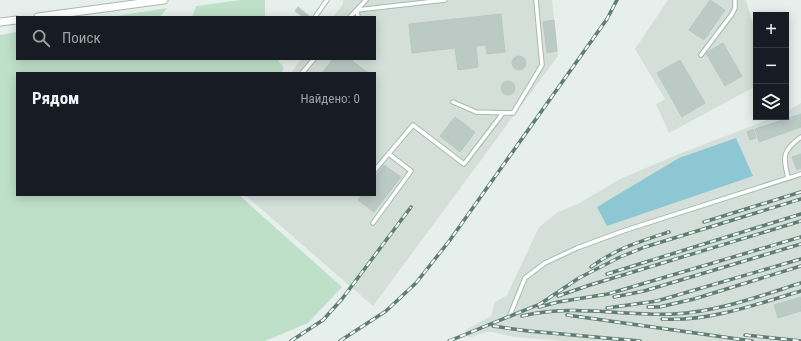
<!DOCTYPE html>
<html lang="ru">
<head>
<meta charset="utf-8">
<style>
	:root { --surface:#171b24; --page:#242831; --text:#f1f3f6; --muted:#9ea1a6; --line:#363941 }
	body { margin:0; font-family:"Roboto Condensed",sans-serif; background:var(--page); color:var(--text) }
	.controls { position:absolute; right:12px; top:12px; display:grid; overflow:hidden; border-radius:0px; box-shadow:0 2px 10px #0003 }
	.controls button { width:36px; height:36px; display:grid; place-items:center; padding:0; border:0; border-bottom:1px solid var(--line); background:var(--surface); color:var(--text); font:20px sans-serif }
	.list { margin:0; padding:0; list-style:none }
	h2 { display:flex; justify-content:space-between; align-items:center; height:52px; margin:0; padding:0 16px; font-size:17px }
	h2 small { font-size:13px; font-weight:400; color:var(--muted) }
	.icon { flex:none; width:22px; height:22px; fill:none; stroke:currentColor; stroke-width:2; stroke-linecap:round; stroke-linejoin:round }
	.map { position:relative; flex:none; width:801px; height:341px; overflow:hidden }
	.search { position:absolute; background:var(--surface); box-shadow:0 2px 10px #0003; left:16px; top:16px; width:360px; height:44px; display:flex; align-items:center; gap:10px; box-sizing:border-box; padding:0 14px; border-radius:0px; color:var(--muted); font-size:15px }
	.panel { position:absolute; background:var(--surface); box-shadow:0 2px 10px #0003; left:16px; top:72px; width:360px; height:124px; border-radius:0px }
	.map>svg:first-child { display:block }
	.built { fill:#d4dfda }
	.green { fill:#bfe0c8 }
	.water { fill:#8ec7d4 }
	.building { fill:#bbcac4; stroke:#b8c9c2 }
	.lines { fill:none; stroke-linecap:round; stroke-linejoin:round }
	.lane-casing { stroke:#a8b8b2; stroke-width:5.5 }
	.street-casing { stroke:#a8b8b2; stroke-width:9 }
	.lane { stroke:#fff; stroke-width:3.5 }
	.street { stroke:#fff; stroke-width:7 }
	.rail-casing { stroke:#5f7d75; stroke-width:3.5 }
	.rail { stroke:#f7fbf9; stroke-width:2; stroke-dasharray:6; stroke-linecap:butt }
</style>
</head>
<body>
<div class="map">
<svg width="801" height="341" viewBox="0 0 801 341">
	<rect width="100%" height="100%" fill="#e6efeb"/>
	<path class="built" d="M343 0H552L558 56 373 306 245 195H375V73H291L301 59H375V17H333L343 4Z
		M668 0H746L756 35V86L669 133 656 104 665 99 635 49Z
		M801 103V341H563L514 337 493 332H486L472 337H468L466 330 491 316 495 302 507 295 539 227 558 212 578 204 620 179 679 154 775 117H786V112Z"/>
	<path class="green" d="M241 0H265V17H192L196 6Z
		M167 8 160 17H110Z
		M17 32V59H277L284 68 281 73H17V195H239L342 287 308 323 265 341H0V35Z"/>
	<path class="water" d="M736 138 753 176 607 226 597 207 679 158Z"/>
	<path class="building" d="M710 0 725 10 704 40 689 30Z
		M298 7 309 16V17H303L295 11Z
		M501 14 505 52 487 54 486 45 476 46 478 67 458 70 455 48 412 53 409 24Z
		M554 20 557 51 547 53 543 22Z
		M723 43 742 76 725 86 706 53Z
		M512 63a7 7 0 1 1 14 0a7 7 0 1 1-14 0Z
		M333 59H350L368 73H322Z
		M680 60 705 103 682 117 657 73Z
		M501 88a7 7 0 1 1 14 0a7 7 0 1 1-14 0Z
		M801 114V127L759 142 755 129Z
		M455 117 475 132 460 152 440 136Z
		M753 129 756 138 750 140 747 132Z
		M801 154V168L797 170 792 157Z
		M384 165 401 177 374 212 358 200 362 195H375V177Z
		M801 297V311L778 318 774 305Z"/>
	<g class="lines">
		<defs>
			<path id="lane" d="M315 17 327 0
				M350 17 366 0
				M358 17 357 10 445 0
				M701 55 732 14 735 8V0
				M302 73 314 59
				M453 102 476 112 513 113 542 65 536 0
				M375 170 413 125 464 164 503 113
				M788 178C783 156 782 151 801 137
				M373 223 411 171 389 154
				M510 315 525 278 545 263 577 248 623 231 801 174"/>
			<path id="street" d="M38 17 164 0
				M0 22 17 20"/>
		</defs>
		<use href="#lane" class="lane-casing"/>
		<use href="#street" class="street-casing"/>
		<use href="#lane" class="lane"/>
		<use href="#street" class="street"/>
		<defs>
			<path id="rail" d="M704 222 801 192
				M591 267C615 249 641 241 669 232
				M607 274 801 214
				M558 296 590 285 801 221
				M614 297 644 291 801 244
				M539 307 558 302 608 294 801 237
				M648 307H659L694 299 801 266
				M607 308 657 301 801 259
				M567 315 752 341
				M522 316C572 304 623 316 674 314 717 312 760 296 801 283
				M662 319C709 322 757 304 801 291
				M493 326 528 331 640 341
				M745 335 801 341
				M291 341 323 320 342 299 411 207
				M340 341 386 311 416 283 450 240 607 19 617 0
				M449 341 540 304 579 278 620 257 645 247 801 199"/>
		</defs>
		<use href="#rail" class="rail-casing"/>
		<use href="#rail" class="rail"/>
	</g>
</svg>
<div class="controls">
<button>+</button>
<button>−</button>
<button><svg class="icon" aria-label="layers" viewBox="0 0 24 24"><path d="M12 4l9 5-9 5-9-5zM3 14l9 5 9-5"/></svg></button>
</div>
<div class="search"><svg class="icon" aria-label="search" viewBox="0 0 24 24"><circle cx="10" cy="10" r="6"/><path d="M15 15l6 6"/></svg>Поиск</div>
<section class="panel">
<h2>Рядом<small>Найдено: 0</small></h2>
<ul class="list">
</ul>
</section>
</div>
</body>
</html>
